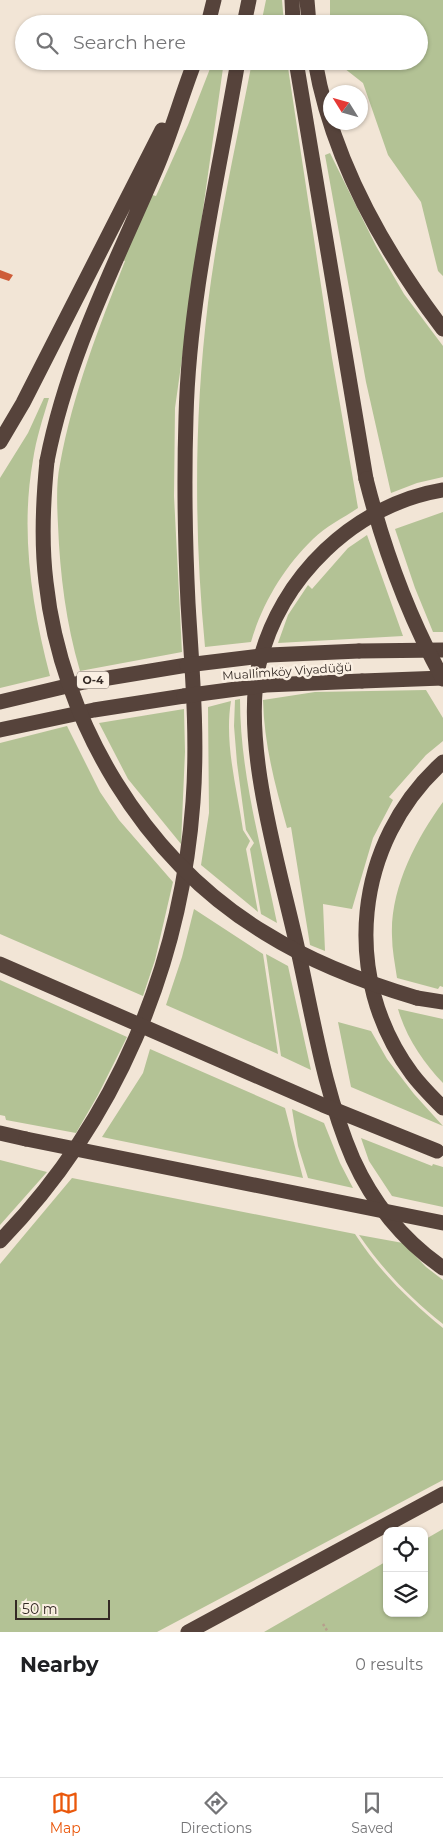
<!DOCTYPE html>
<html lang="en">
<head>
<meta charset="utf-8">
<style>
	:root { --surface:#fff; --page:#f6f6f6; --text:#202124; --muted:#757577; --line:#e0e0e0; --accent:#ea580c }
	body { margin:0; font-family:Montserrat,sans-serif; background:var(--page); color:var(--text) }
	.controls { position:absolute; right:15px; bottom:15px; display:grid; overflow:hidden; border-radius:10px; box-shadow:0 1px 4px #0004 }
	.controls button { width:45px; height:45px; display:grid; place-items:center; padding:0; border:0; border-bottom:1px solid var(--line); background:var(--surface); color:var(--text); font:25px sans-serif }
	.compass { position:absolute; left:323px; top:85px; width:45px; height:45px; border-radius:50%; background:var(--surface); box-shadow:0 1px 4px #0004; rotate:307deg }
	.scale { position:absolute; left:15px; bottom:12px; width:95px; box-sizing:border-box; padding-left:5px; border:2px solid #342a25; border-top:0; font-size:14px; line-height:18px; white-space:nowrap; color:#342a25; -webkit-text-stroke:4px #faefe2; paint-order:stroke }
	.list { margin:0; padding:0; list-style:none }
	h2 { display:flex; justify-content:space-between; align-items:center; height:65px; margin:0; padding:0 20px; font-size:21px }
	h2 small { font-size:16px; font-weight:400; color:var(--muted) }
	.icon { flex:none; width:28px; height:28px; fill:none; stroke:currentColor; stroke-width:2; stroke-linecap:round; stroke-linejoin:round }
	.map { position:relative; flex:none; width:443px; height:1632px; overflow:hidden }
	.search { position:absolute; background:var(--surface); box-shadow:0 1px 4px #0004; left:15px; right:15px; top:15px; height:55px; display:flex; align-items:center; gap:12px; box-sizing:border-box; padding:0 18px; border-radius:28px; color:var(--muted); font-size:19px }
	.sheet { height:145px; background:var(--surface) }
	nav { display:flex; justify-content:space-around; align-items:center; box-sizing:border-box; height:70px; border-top:1px solid var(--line); background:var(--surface); font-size:14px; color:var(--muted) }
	nav a { display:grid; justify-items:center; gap:2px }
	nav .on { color:var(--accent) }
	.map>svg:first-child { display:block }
	.green { fill:#b3c295 }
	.building { fill:#ce5c38 }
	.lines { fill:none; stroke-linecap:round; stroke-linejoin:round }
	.path { stroke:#b69e8c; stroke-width:2.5; stroke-dasharray:2.5 2.5; stroke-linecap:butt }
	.motorway { stroke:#56433b; stroke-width:15 }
	.motorway-bridge { stroke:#56433b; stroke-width:15 }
	.labels { text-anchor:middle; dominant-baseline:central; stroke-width:5; stroke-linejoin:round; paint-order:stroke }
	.shield { fill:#faefe2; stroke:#6f655e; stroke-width:1 }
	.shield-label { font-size:11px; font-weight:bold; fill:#342a25 }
	.street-label { font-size:12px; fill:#342a25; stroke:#faefe2 }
</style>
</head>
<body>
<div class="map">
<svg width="443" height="1632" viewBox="0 0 443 1632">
	<rect width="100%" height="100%" fill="#f2e5d6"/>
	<path class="green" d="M266 0H282L284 24H261Z
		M330 0H443V276L438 271 421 202 388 155 363 83 335 61H419V24H330Z
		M213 61H224L175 408 174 496 182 652 80 671C66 623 60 575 58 525 57 505 56 483 60 464 73 393 99 327 125 261L122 260 152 195 156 196 188 125Z
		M254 61H287L332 358 358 508C343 518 325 527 313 539 284 567 262 604 251 642L205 647C194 533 194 417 208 303 218 223 236 145 251 67Z
		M330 153 376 246 404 294 443 346V477L417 483 391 493 366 382 325 155Z
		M44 398H49C43 418 36 439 33 460 20 532 32 607 50 676L0 688V478L28 433Z
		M443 512V632H433L415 588 395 529Z
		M367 535 403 636 278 643 288 615 308 585 312 589 348 548Z
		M426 690 443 718V741L426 755 389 797 393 800 373 838 352 909 323 904 325 951 310 945 291 827 287 828C275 785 264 744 263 700L315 692Z
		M240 699C240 775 262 849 277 923L261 914 250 849 254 843 246 830 237 763 234 726 235 700Z
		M231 701C224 743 237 789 243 830L250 841 246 849 258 912 201 865 209 813 208 707Z
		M184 709 185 752 181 844 128 779 99 723Z
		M67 726 100 792 119 820 173 882 155 960 143 996 0 934V743Z
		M443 802V987L440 986 438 989 397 978C395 964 392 950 392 936 390 889 416 839 443 802Z
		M194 909 263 954 278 1054 166 1005 182 957Z
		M266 954 288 966 311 1070 281 1056Z
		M0 980 127 1037 98 1095 76 1133 6 1120 5 1116 0 1115Z
		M398 1009 443 1019V1083C423 1062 406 1037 398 1009Z
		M338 1022 371 1031 387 1059 414 1094 443 1126 351 1087Z
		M150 1049 285 1108 303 1178 102 1137 143 1073Z
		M292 1109 324 1123 340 1163 353 1188 308 1178 298 1146Z
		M361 1138 432 1166 433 1164 443 1167V1207L392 1196 369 1161Z
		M0 1160 47 1172 0 1225Z
		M72 1178 355 1234C379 1271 409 1300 443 1328V1480L157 1632H0V1264Z
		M359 1235 403 1243 426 1267 443 1280V1324C410 1298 383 1270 359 1235Z
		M443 1529V1632H264L387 1561V1613H424V1540Z"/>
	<path class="building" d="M0 270 13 275 9 281 0 278Z"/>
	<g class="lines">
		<path class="path" d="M323 1624 328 1632"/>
		<path class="motorway" d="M292 0 293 24
			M307 0 309 24
			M208 24 214 0
			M244 24 249 0
			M296 61 366 479
			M315 61C332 160 383 250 443 329
			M0 442 23 403 162 130
			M47 461C68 355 114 267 156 169 171 134 181 97 195 61
			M443 490C354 505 280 577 259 664 241 744 279 865 297 946 313 1017 324 1092 353 1159 373 1203 404 1241 443 1268
			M359 651 443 650
			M362 681 443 678
			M0 702 84 682 187 665
			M0 730 94 710 184 696
			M443 762C354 842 340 977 412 1074 421 1086 432 1097 443 1108
			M417 998 443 1002
			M0 1133 26 1139
			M0 1241C116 1122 181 966 193 802 198 736 192 669 188 603 185 541 184 479 186 417 189 297 218 179 238 61
			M188 1632 443 1494"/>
		<path class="motorway-bridge" d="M47 461C43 501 41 542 46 582 61 721 144 860 265 933 313 963 363 982 417 998
			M366 479C384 550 408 616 443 679
			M187 665 269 655 359 651
			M184 696 266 685 362 681
			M0 964 323 1105 437 1151
			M26 1139 443 1223"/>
	</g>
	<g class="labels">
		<rect class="shield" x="77" y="671.5" width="32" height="17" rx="4"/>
		<g class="shield-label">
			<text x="93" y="680">O-4</text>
		</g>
		<g class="street-label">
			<text transform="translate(287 671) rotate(-4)">Muallimköy Viyadüğü</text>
		</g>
	</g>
</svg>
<div class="controls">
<button><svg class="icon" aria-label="locate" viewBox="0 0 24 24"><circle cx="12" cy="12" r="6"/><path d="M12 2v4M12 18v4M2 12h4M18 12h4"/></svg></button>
<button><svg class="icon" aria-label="layers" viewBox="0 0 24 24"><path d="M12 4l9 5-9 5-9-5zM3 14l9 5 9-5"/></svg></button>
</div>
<svg class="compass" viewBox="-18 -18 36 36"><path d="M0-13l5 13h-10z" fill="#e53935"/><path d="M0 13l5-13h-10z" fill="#757577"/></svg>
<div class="scale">50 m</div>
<div class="search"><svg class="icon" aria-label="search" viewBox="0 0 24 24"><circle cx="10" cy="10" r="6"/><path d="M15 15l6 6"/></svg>Search here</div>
</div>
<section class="sheet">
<h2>Nearby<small>0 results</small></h2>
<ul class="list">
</ul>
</section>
<nav>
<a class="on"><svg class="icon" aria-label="map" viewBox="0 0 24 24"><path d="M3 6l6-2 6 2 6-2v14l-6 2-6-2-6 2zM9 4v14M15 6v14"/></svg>Map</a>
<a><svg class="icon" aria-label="directions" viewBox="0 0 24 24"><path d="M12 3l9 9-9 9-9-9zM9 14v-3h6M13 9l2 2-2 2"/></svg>Directions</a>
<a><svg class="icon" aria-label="saved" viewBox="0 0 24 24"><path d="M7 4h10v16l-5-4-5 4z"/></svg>Saved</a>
</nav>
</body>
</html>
